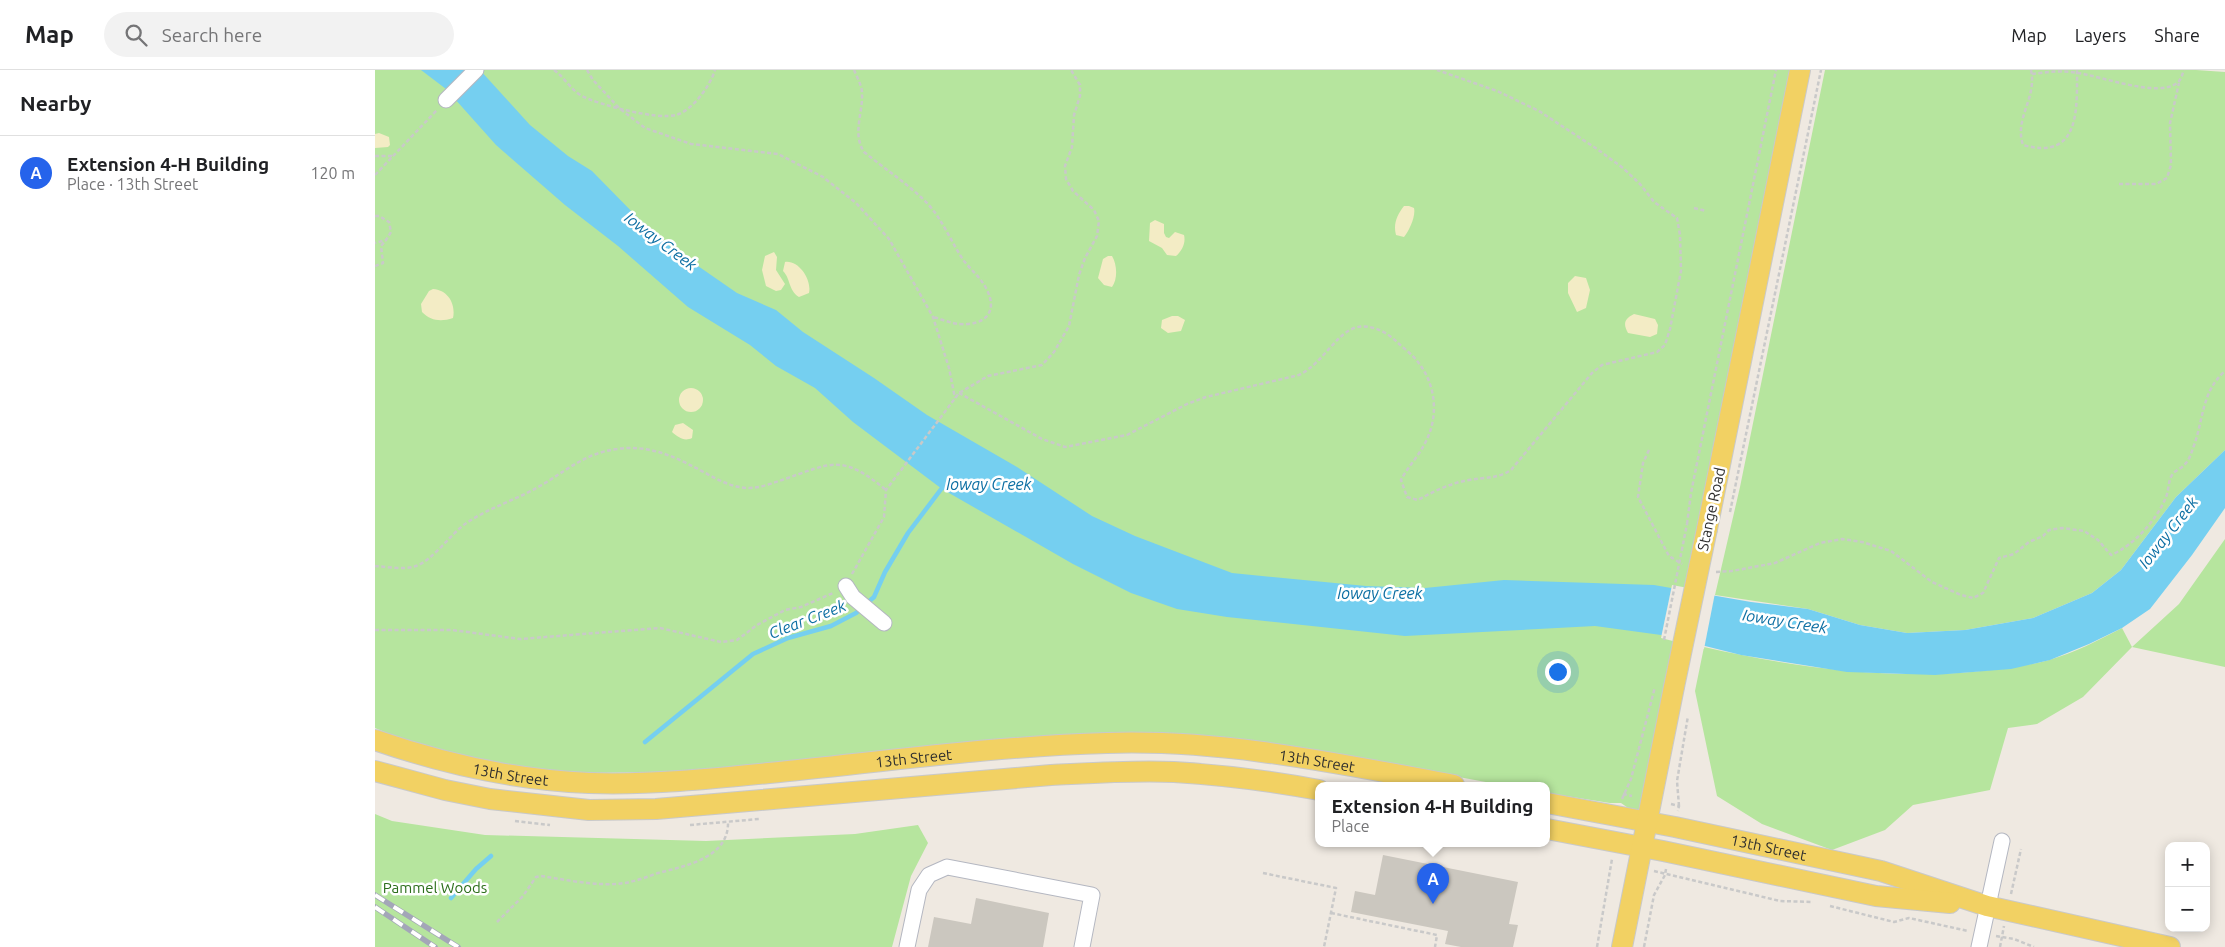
<!DOCTYPE html>
<html lang="en">
<head>
<meta charset="utf-8">
<style>
	:root { --surface:#fff; --page:#f2f2f2; --text:#202124; --muted:#757577; --line:#e0e0e0; --accent:#2563eb }
	body { margin:0; font-family:Ubuntu,sans-serif; background:var(--page); color:var(--text) }
	.controls { position:absolute; right:15px; bottom:15px; display:grid; overflow:hidden; border-radius:10px; box-shadow:0 2px 12px #0003 }
	.controls button { width:45px; height:45px; display:grid; place-items:center; padding:0; border:0; border-bottom:1px solid var(--line); background:var(--surface); color:var(--text); font:25px sans-serif }
	.you { position:absolute; left:1182px; top:601px; width:18px; height:18px; margin:-12px; border:4px solid #fff; border-radius:50%; background:#1a73e8; box-shadow:0 0 0 8px #1a73e833 }
	.badge { display:grid; place-items:center; width:32px; height:32px; border-radius:50%; background:var(--accent); color:#fff; font-size:16px; font-weight:700 }
	.pin { position:absolute; translate:-50% -41px; filter:drop-shadow(0 1px 2px #0008) }
	.pin::after { content:''; position:absolute; top:26px; width:18px; height:15px; background:inherit; clip-path:polygon(0 0,100% 0,50% 100%) }
	.popup { position:absolute; left:940px; top:712px; width:235px; height:65px; box-sizing:border-box; display:grid; place-content:center; border-radius:10px; background:var(--surface); filter:drop-shadow(0 1px 4px #0005); font-size:16px; white-space:nowrap; color:var(--muted) }
	.popup b { font-size:19px; color:var(--text) }
	.popup::after { content:''; position:absolute; left:50%; top:100%; margin-left:-10px; border:10px solid transparent; border-top-color:var(--surface) }
	.list { margin:0; padding:0; list-style:none }
	h2 { display:flex; justify-content:space-between; align-items:center; height:65px; margin:0; padding:0 20px; font-size:21px }
	h2 small { font-size:16px; font-weight:400; color:var(--muted) }
	.list li { display:grid; grid-template-columns:32px 1fr auto; gap:15px; align-items:center; box-sizing:border-box; height:75px; padding:0 20px; border-top:1px solid var(--line) }
	.list b { display:block; font-size:19px; white-space:nowrap }
	.list p { margin:0; font-size:16px; white-space:nowrap; color:var(--muted) }
	.list em { font-size:16px; font-style:normal; color:var(--muted) }
	.icon { flex:none; width:28px; height:28px; fill:none; stroke:currentColor; stroke-width:2; stroke-linecap:round; stroke-linejoin:round }
	.map { position:relative; flex:none; width:1850px; height:877px; overflow:hidden }
	header { display:flex; align-items:center; gap:30px; box-sizing:border-box; height:70px; padding:0 25px; background:var(--surface); border-bottom:1px solid var(--line) }
	header strong { font-size:24px }
	nav { display:flex; gap:28px; margin-inline-start:auto; font-size:18px }
	.search { width:350px; height:45px; background:var(--page); display:flex; align-items:center; gap:12px; box-sizing:border-box; padding:0 18px; border-radius:28px; color:var(--muted); font-size:19px }
	main { display:flex }
	aside { flex:1; background:var(--surface) }
	.map>svg:first-child { display:block }
	.green { fill:#b6e59e }
	.sand { fill:#f3ecc5 }
	.water { fill:#75cff0 }
	.pier { fill:#efe9e1 }
	.lines { fill:none; stroke-linecap:round; stroke-linejoin:round }
	.stream { stroke:#75cff0; stroke-width:4.5 }
	.building { fill:#cbc7bf }
	.minor-casing { stroke:#b4b7c1; stroke-width:17 }
	.major-casing { stroke:#c9c9c9; stroke-width:22 }
	.path { stroke:#c9c9c9; stroke-width:2.5; stroke-dasharray:4 2.5; stroke-linecap:butt }
	.minor { stroke:#fff; stroke-width:15 }
	.major { stroke:#f2d163; stroke-width:20 }
	.rail-casing { stroke:#a3a6b8; stroke-width:5.5 }
	.rail { stroke:#fff; stroke-width:4; stroke-dasharray:11; stroke-linecap:butt }
	.major-bridge-casing { stroke:#c9c9c9; stroke-width:22; stroke-linecap:butt }
	.path-bridge { stroke:#c9c9c9; stroke-width:2.5; stroke-dasharray:4 2.5; stroke-linecap:butt }
	.major-bridge { stroke:#f2d163; stroke-width:20 }
	.labels { text-anchor:middle; dominant-baseline:central; stroke-width:5; stroke-linejoin:round; paint-order:stroke }
	.street-label { font-size:15px; fill:#2e2e2e; stroke:#fff }
	.park-label { font-size:15px; fill:#2c6e1b; stroke:#fff }
	.water-label { font-size:16px; font-style:italic; fill:#0d6fa3; stroke:#fff }
</style>
</head>
<body>
<header>
<strong>Map</strong>
<div class="search"><svg class="icon" aria-label="search" viewBox="0 0 24 24"><circle cx="10" cy="10" r="6"/><path d="M15 15l6 6"/></svg>Search here</div>
<nav><a>Map</a><a>Layers</a><a>Share</a></nav>
</header>
<main>
<aside>
<h2>Nearby<small></small></h2>
<ul class="list">
<li><span class="badge">A</span><div><b>Extension 4-H Building</b><p>Place · 13th Street</p></div><em>120 m</em></li>
</ul>
</aside>
<div class="map">
<svg width="1850" height="877" viewBox="0 0 1850 877">
	<rect width="100%" height="100%" fill="#efe9e1"/>
	<path class="green" d="M0 0H1425L1272 751 1246 733H1235L1172 723V715H1127L932 679 862 670 282 702 215 703 177 701 125 695 43 676 0 658Z
		M1450 0H1821L1850 2V380L1801 427 1746 500 1717 523 1658 548 1590 560 1532 563 1485 555 1433 539 1340 525 1365 417Z
		M1850 469V597L1757 577 1708 627 1662 654 1633 658 1615 720 1538 735 1510 760 1457 780 1387 754 1342 726 1320 621 1329 577C1417 597 1506 609 1596 602 1623 599 1648 597 1674 590 1699 583 1724 570 1747 558L1757 577 1804 534Z
		M0 744 17 751 110 765 331 771 480 764 543 755 553 773 536 806 517 877H0Z"/>
	<path class="sand" d="M4 63 14 67 15 75 13 77 0 78V64Z
		M1029 136H1034L1039 138C1041 146 1034 161 1029 167L1021 165C1018 154 1022 145 1029 136Z
		M780 150 789 154V163L791 167 794 168 800 162 809 165C811 173 807 181 801 186L792 185 787 178 774 171 775 153Z
		M399 182 402 187 401 200 410 214 406 220 401 221 391 216 387 200 390 186Z
		M733 186H737C742 194 743 209 737 217L729 215 723 208 728 189Z
		M410 192C424 190 437 210 434 223L424 227C413 220 416 209 408 201Z
		M1200 206 1211 208 1215 220 1211 238 1202 242 1193 223V213Z
		M58 219C73 220 81 234 78 248 66 252 56 251 47 242L46 234 54 221Z
		M1259 244 1280 249 1283 255 1282 264 1275 267 1253 263C1248 254 1249 249 1259 244Z
		M797 246H803L810 250 806 261 793 263 786 258 787 250Z
		M304 330a12 12 0 1 1 24 0a12 12 0 1 1-24 0Z
		M308 353 318 360 317 368C309 372 303 367 297 362L300 355Z"/>
	<path class="water" d="M46 0H105L155 55 193 86 217 101 266 151 297 178 362 223 401 240 428 262 499 308 552 345 642 397 717 446 760 466 857 503 991 516 1050 518 1129 510 1279 515 1376 532 1433 539 1485 555 1532 563 1590 560 1658 548 1717 523 1746 500 1801 427 1850 380V438L1817 485 1775 539 1747 558 1714 574 1675 590 1636 599 1560 605 1472 602 1366 585 1286 565 1220 556 1030 566 852 547 802 539 756 523 698 494 567 419 478 352 440 318 401 296 375 275 313 237 243 176 190 135 121 75 71 19Z"/>
	<path class="pier" d="M1297 515 1340 523 1329 579 1286 568Z"/>
	<g class="lines">
		<path class="stream" d="M270 672 378 584 413 568 456 556 481 543 499 527 510 502 533 463 570 414
			M76 828 101 799 116 786"/>
	</g>
	<path class="building" d="M1008 785 1143 812 1134 854 1143 855 1138 877H1086L1070 874 1073 861 976 842 980 821 1000 825Z
		M601 828 674 843 668 877H553L559 847 596 854Z"/>
	<g class="lines">
		<defs>
			<path id="minor" d="M71 30 101 0
				M471 516 478 527 509 553
				M532 877 544 820 554 805 572 797 717 825 707 877
				M1604 877 1627 771"/>
			<g id="major">
				<path d="M1332 459 1425 0"/>
				<path id="s1" d="M0 670C69 694 141 710 214 713 274 715 335 709 394 703 506 692 620 676 732 673 849 669 965 694 1079 715"/>
				<path d="M0 701 70 720 115 729 214 740 281 739 676 705C717 703 759 700 799 702 848 705 896 711 944 720"/>
				<path id="s2" d="M1172 733 1300 757 1506 801 1612 836 1795 877"/>
				<path d="M1172 759 1288 781 1501 826 1575 833"/>
				<path d="M1247 877 1299 617"/>
			</g>
		</defs>
		<use href="#minor" class="minor-casing"/>
		<use href="#major" class="major-casing"/>
		<path class="path" d="M179 0C190 8 195 19 207 26 225 35 281 50 301 45 318 40 335 16 340 0
			M212 0 218 10 244 38 270 58 316 74 403 84 448 107 481 133 514 169 558 247 574 298 580 328
			M479 0C482 7 487 16 487 23 488 44 477 63 489 82 510 99 533 114 552 133 568 150 576 172 589 191 596 200 605 207 611 218 624 242 610 256 584 254 575 253 566 249 558 247
			M1656 0C1662 29 1639 48 1648 75 1705 91 1702 40 1702 0
			M1657 4C1672 2 1688 0 1703 3 1725 6 1783 28 1802 13 1806 10 1807 5 1809 0
			M0 86H18
			M0 105 62 40
			M1744 114H1781L1792 108 1796 95 1795 53 1804 13
			M1319 138 1331 141
			M0 146H4L14 152 16 162 11 170 0 173
			M0 196 8 193 6 176 11 170
			M584 323 667 369 690 377 752 365 812 334 831 327 924 305C947 294 959 266 979 258 994 253 1010 261 1021 271 1028 278 1037 284 1043 292 1062 316 1064 349 1049 375 1042 388 1032 398 1026 410L1032 427 1043 430C1059 421 1076 413 1094 410 1110 407 1122 409 1136 400L1217 303 1227 295 1282 282 1290 275 1295 259 1306 201 1305 165 1302 148 1279 132 1265 114 1248 98 1222 79 1164 41 1122 21 1062 0
			M1274 380 1268 393 1263 427 1294 486 1307 494
			M1355 442 1446 0
			M1312 454 1316 423 1401 0
			M0 496C13 497 29 500 41 496 58 490 75 465 90 454 113 438 141 430 165 416 191 401 210 383 242 379 268 375 292 383 315 395 334 404 353 418 374 418 386 418 397 413 407 410 457 393 466 383 511 420
			M1341 502 1357 501 1400 493 1445 473 1467 469 1487 472 1516 481 1557 512 1586 525 1598 528 1608 523 1624 488 1639 484 1654 472 1668 466 1674 460 1687 458 1709 461 1723 470 1736 485C1758 476 1782 450 1791 427 1794 420 1793 411 1797 405 1800 400 1806 399 1809 395 1814 391 1816 384 1818 378 1829 350 1826 322 1850 301
			M477 504 509 447 511 420 584 323 613 306 667 295 679 282 694 256 704 205 710 188 722 166 724 151 719 140 698 121 691 109 690 96 697 77 699 45 705 26V15L696 0
			M0 560H77L145 569 285 558 346 572 362 570 382 555 410 540 426 537 458 523
			M1248 724 1257 726
			M1247 729 1256 709 1280 617
			M1296 734 1304 736 1303 741
			M1304 736 1302 711 1313 646
			M140 751 175 755
			M315 755 384 749
			M1279 801 1405 831 1438 832
			M888 803 961 818 949 877
			M1636 824 1646 779
			M1455 836 1519 852 1534 848 1593 861
			M956 843 1062 865 1060 877
			M122 852 148 826 161 807 166 806C193 810 223 817 250 813 261 811 272 807 283 803 310 796 354 788 353 752
			M1621 866 1639 869 1659 877
			M1222 877 1237 789
			M1269 877 1279 825 1290 805 1291 799
			M1625 877 1629 856"/>
		<use href="#minor" class="minor"/>
		<use href="#major" class="major"/>
		<defs>
			<path id="rail" d="M0 825 83 877
				M0 837 60 877"/>
		</defs>
		<use href="#rail" class="rail-casing"/>
		<use href="#rail" class="rail"/>
		<defs>
			<path id="major-bridge" d="M1299 617 1332 459"/>
		</defs>
		<use href="#major-bridge" class="major-bridge-casing"/>
		<path class="path-bridge" d="M1289 570 1312 454"/>
		<use href="#major-bridge" class="major-bridge"/>
	</g>
	<g class="labels">
		<g class="street-label">
			<text transform="translate(1336 439) rotate(-78)">Stange Road</text>
			<text stroke="none"><textPath href="#s1" startOffset="545">13th Street</textPath></text>
			<text stroke="none"><textPath href="#s1" startOffset="950">13th Street</textPath></text>
			<text stroke="none"><textPath href="#s1" startOffset="140">13th Street</textPath></text>
			<text stroke="none"><textPath href="#s2" startOffset="226">13th Street</textPath></text>
		</g>
		<g class="park-label">
			<text x="60" y="817">Pammel Woods</text>
		</g>
		<g class="water-label">
			<text transform="translate(286 171) rotate(37)">Ioway Creek</text>
			<text x="614" y="414">Ioway Creek</text>
			<text transform="translate(1793 462) rotate(-52)">Ioway Creek</text>
			<text x="1005" y="523">Ioway Creek</text>
			<text transform="translate(432 549) rotate(-21)">Clear Creek</text>
			<text transform="translate(1410 551) rotate(9)">Ioway Creek</text>
		</g>
	</g>
</svg>
<div class="controls">
<button>+</button>
<button>−</button>
</div>
<div class="you"></div>
<div class="pin badge" style="left:1058px;top:834px">A</div>
<div class="popup"><b>Extension 4-H Building</b>Place</div>
</div>
</main>
</body>
</html>
